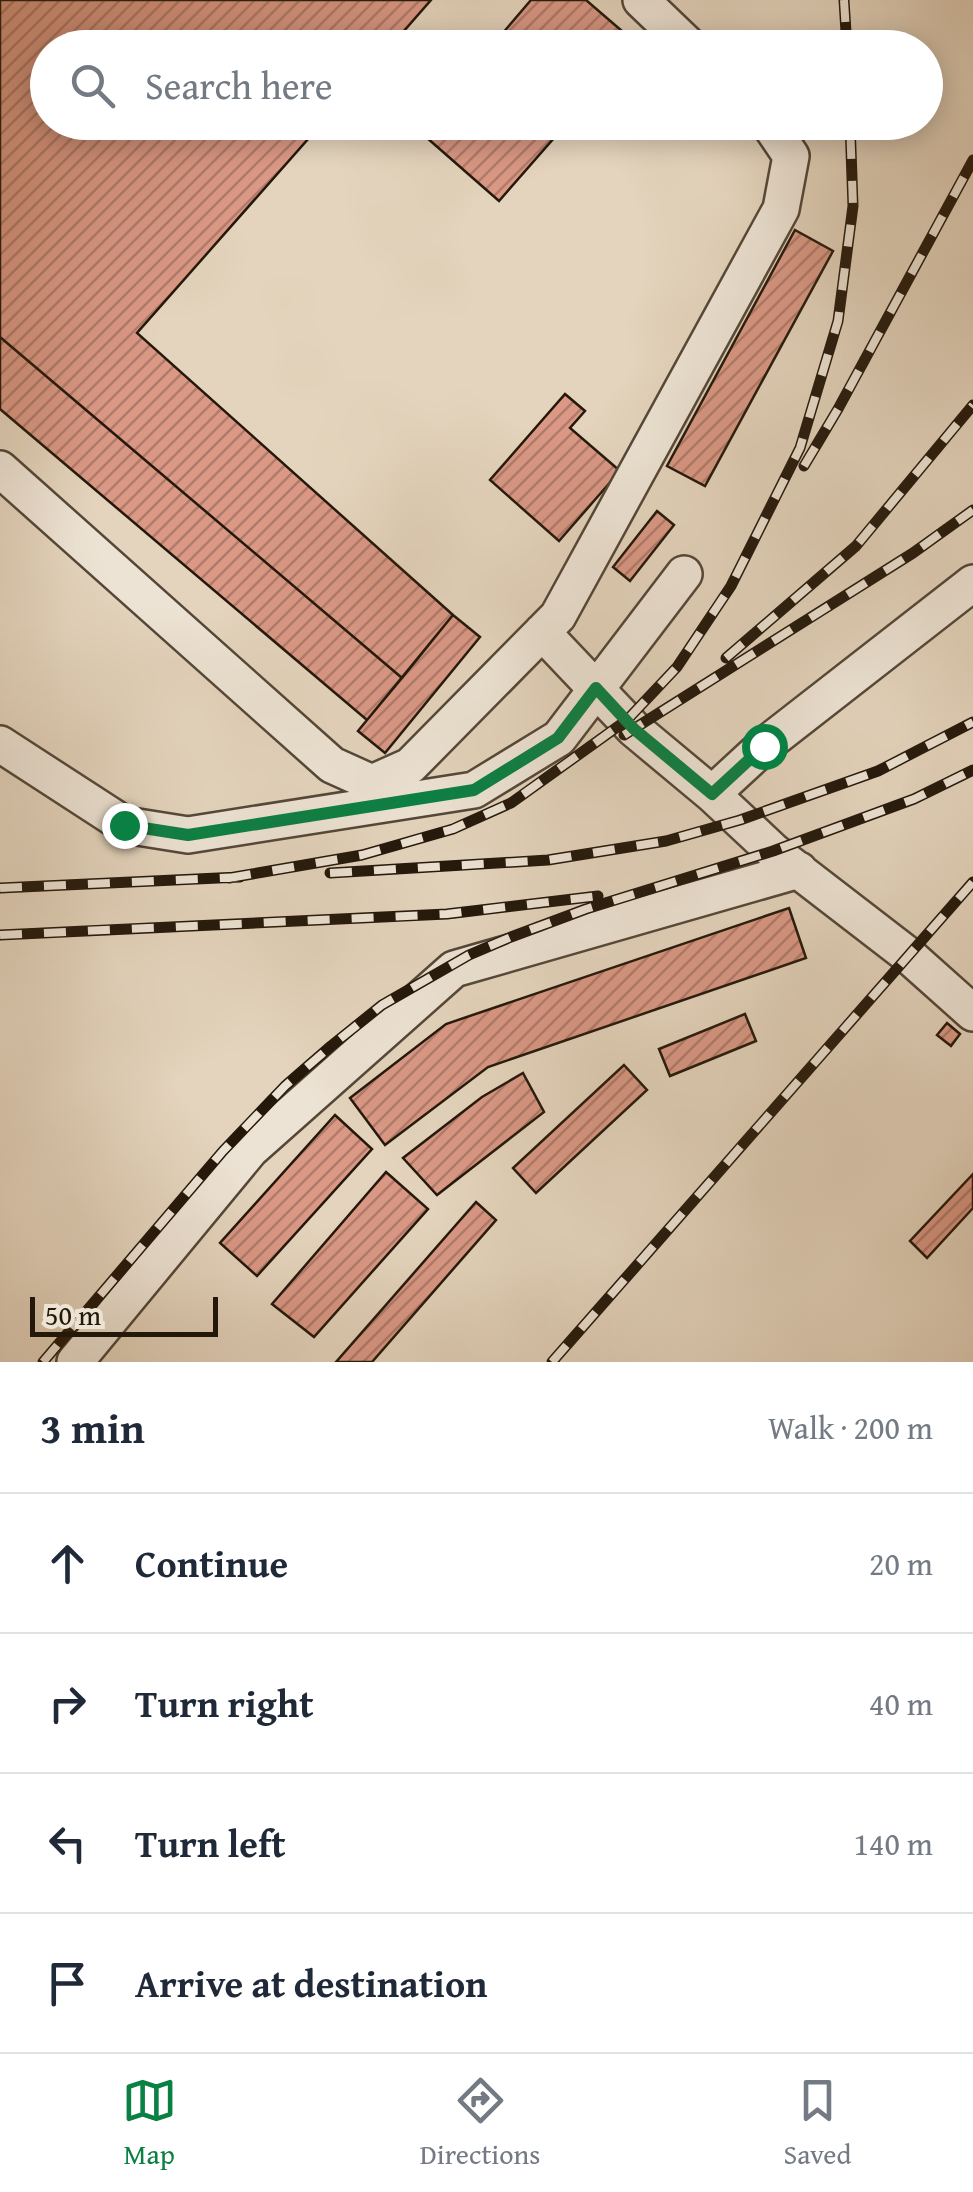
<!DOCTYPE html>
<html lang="en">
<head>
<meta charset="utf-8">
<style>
	:root { --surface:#fff; --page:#f2f2f3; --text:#1f2937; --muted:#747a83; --line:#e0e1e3; --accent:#0b8043 }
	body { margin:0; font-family:"Gentium Book Plus",serif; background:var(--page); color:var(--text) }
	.scale { position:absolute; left:30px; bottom:25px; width:188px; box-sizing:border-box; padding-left:10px; border:5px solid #24180b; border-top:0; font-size:28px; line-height:35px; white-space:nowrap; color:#24180b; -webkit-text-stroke:8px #ede3d4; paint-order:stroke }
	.stop { position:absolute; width:30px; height:30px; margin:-22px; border:8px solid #0b8043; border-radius:50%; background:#fff }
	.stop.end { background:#0b8043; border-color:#fff; box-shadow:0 2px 10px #0008 }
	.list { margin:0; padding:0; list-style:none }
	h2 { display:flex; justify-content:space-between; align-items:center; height:130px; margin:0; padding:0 40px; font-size:42px }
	h2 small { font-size:32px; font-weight:400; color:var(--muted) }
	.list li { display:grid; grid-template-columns:65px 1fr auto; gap:30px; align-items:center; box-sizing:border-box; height:140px; padding:0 40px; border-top:2px solid var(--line) }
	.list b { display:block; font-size:38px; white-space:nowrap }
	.list em { font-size:32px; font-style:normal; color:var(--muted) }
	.icon { flex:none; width:55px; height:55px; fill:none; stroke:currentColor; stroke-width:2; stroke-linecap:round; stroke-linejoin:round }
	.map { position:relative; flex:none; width:973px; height:1362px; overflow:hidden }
	.search { position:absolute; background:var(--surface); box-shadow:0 5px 25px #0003; left:30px; right:30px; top:30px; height:110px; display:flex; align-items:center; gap:25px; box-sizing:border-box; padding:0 35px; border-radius:55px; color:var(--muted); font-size:38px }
	.sheet { height:690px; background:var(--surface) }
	nav { display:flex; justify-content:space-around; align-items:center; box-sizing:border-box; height:140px; border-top:2px solid var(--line); background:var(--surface); font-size:28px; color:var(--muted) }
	nav a { display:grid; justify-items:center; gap:5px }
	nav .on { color:var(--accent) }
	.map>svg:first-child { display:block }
	.building { fill:url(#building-hatch); stroke:#24180b; stroke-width:2.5 }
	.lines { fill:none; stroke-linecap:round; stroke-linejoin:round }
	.minor-casing { stroke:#544738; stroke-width:40 }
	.minor { stroke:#ede3d4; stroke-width:35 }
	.rail-casing { stroke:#24180b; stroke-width:11 }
	.rail { stroke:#ede3d4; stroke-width:8; stroke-dasharray:22; stroke-linecap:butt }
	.route { stroke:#0b8043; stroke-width:12 }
</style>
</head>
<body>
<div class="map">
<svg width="973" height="1362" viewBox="0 0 973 1362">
	<defs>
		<pattern id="building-hatch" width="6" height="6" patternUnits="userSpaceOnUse" patternTransform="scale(2.5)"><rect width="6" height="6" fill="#da9885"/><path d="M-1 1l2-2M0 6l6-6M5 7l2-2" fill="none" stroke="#b17b6b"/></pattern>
	</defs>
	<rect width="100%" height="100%" fill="#e4d4bd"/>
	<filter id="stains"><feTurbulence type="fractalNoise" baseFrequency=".002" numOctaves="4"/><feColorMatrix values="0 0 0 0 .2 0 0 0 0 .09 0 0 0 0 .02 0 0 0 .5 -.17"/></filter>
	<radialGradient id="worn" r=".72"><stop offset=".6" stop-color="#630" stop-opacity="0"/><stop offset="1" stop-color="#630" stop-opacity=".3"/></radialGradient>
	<path class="building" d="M0 0H431L389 48H48V122H323L137 333 453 615 402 678 0 337Z
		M531 0H586L637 44 634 48H490Z
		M424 122H568L499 201 418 130Z
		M795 230 833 251 705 486 667 466Z
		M0 337 402 678 367 720 0 409Z
		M565 394 585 411 570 428 620 471 559 541 490 480Z
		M657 511 674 525 630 581 613 567Z
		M453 615 480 637 385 753 358 731Z
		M789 908 806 958 488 1067 385 1145 350 1098 446 1024Z
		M745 1014 756 1041 670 1076 659 1049Z
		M947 1023 960 1034 951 1046 937 1035Z
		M624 1065 647 1090 536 1193 513 1168Z
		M523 1073 544 1112 437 1195 403 1158 482 1097Z
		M335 1115 372 1149 257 1276 220 1243Z
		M386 1172 428 1209 314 1337 272 1304Z
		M973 1174V1208L927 1258 910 1241Z
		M476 1202 496 1220 372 1362H336Z"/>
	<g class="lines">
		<defs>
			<path id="minor" d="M641 0 691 48
				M0 469 332 765 372 783 410 766 558 616 781 209 791 156 768 122
				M973 583 764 746 712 794 773 851 908 955 973 1013
				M542 632 634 729 712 794
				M0 744 125 825 188 835 474 790 559 738 684 574
				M75 1362 250 1150 454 969 799 870"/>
		</defs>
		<use href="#minor" class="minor-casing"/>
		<use href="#minor" class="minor"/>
		<defs>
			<path id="rail" d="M844 0 847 48
				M804 466 838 409 973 160
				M726 658 856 546 973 405
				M624 735 913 553 973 510
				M330 873 548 860 666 841 740 820 878 771 973 722
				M229 878 362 855 453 829 511 803 627 720 677 667 731 586 800 448 838 321 853 206 850 122
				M0 888 240 877
				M0 935 447 914 598 896
				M43 1362 223 1151 285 1086 331 1046 382 1005 469 955 511 937 586 909 773 851 914 799 973 770
				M552 1362 973 882"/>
		</defs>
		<use href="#rail" class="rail-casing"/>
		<use href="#rail" class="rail"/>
	</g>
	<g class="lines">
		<path class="route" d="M124 825 188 835 474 790 558 738 596 688 634 729 712 794 764 746"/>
	</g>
	<rect width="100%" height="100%" filter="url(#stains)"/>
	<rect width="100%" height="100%" fill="url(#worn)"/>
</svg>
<div class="scale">50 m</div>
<div class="stop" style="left:764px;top:746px"></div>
<div class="stop end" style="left:124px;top:825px"></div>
<div class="search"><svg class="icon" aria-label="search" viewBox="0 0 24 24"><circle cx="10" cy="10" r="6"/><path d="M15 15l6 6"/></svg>Search here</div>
</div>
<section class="sheet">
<h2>3 min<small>Walk · 200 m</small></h2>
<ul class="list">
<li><svg class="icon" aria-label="ahead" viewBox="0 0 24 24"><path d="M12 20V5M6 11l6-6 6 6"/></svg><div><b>Continue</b></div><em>20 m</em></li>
<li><svg class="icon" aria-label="right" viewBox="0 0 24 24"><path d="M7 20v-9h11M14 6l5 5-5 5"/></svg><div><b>Turn right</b></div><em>40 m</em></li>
<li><svg class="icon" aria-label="left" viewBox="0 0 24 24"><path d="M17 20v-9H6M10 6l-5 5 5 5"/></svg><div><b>Turn left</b></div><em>140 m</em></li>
<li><svg class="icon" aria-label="arrive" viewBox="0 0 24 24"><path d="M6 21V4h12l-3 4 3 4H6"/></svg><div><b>Arrive at destination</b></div></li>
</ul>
</section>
<nav>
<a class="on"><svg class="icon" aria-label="map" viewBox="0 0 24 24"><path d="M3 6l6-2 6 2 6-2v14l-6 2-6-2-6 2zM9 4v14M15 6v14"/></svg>Map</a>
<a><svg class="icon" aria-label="directions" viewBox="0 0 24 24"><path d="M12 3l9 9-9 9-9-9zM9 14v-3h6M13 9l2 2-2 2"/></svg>Directions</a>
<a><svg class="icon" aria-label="saved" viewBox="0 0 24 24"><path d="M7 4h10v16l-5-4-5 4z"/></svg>Saved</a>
</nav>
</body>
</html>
